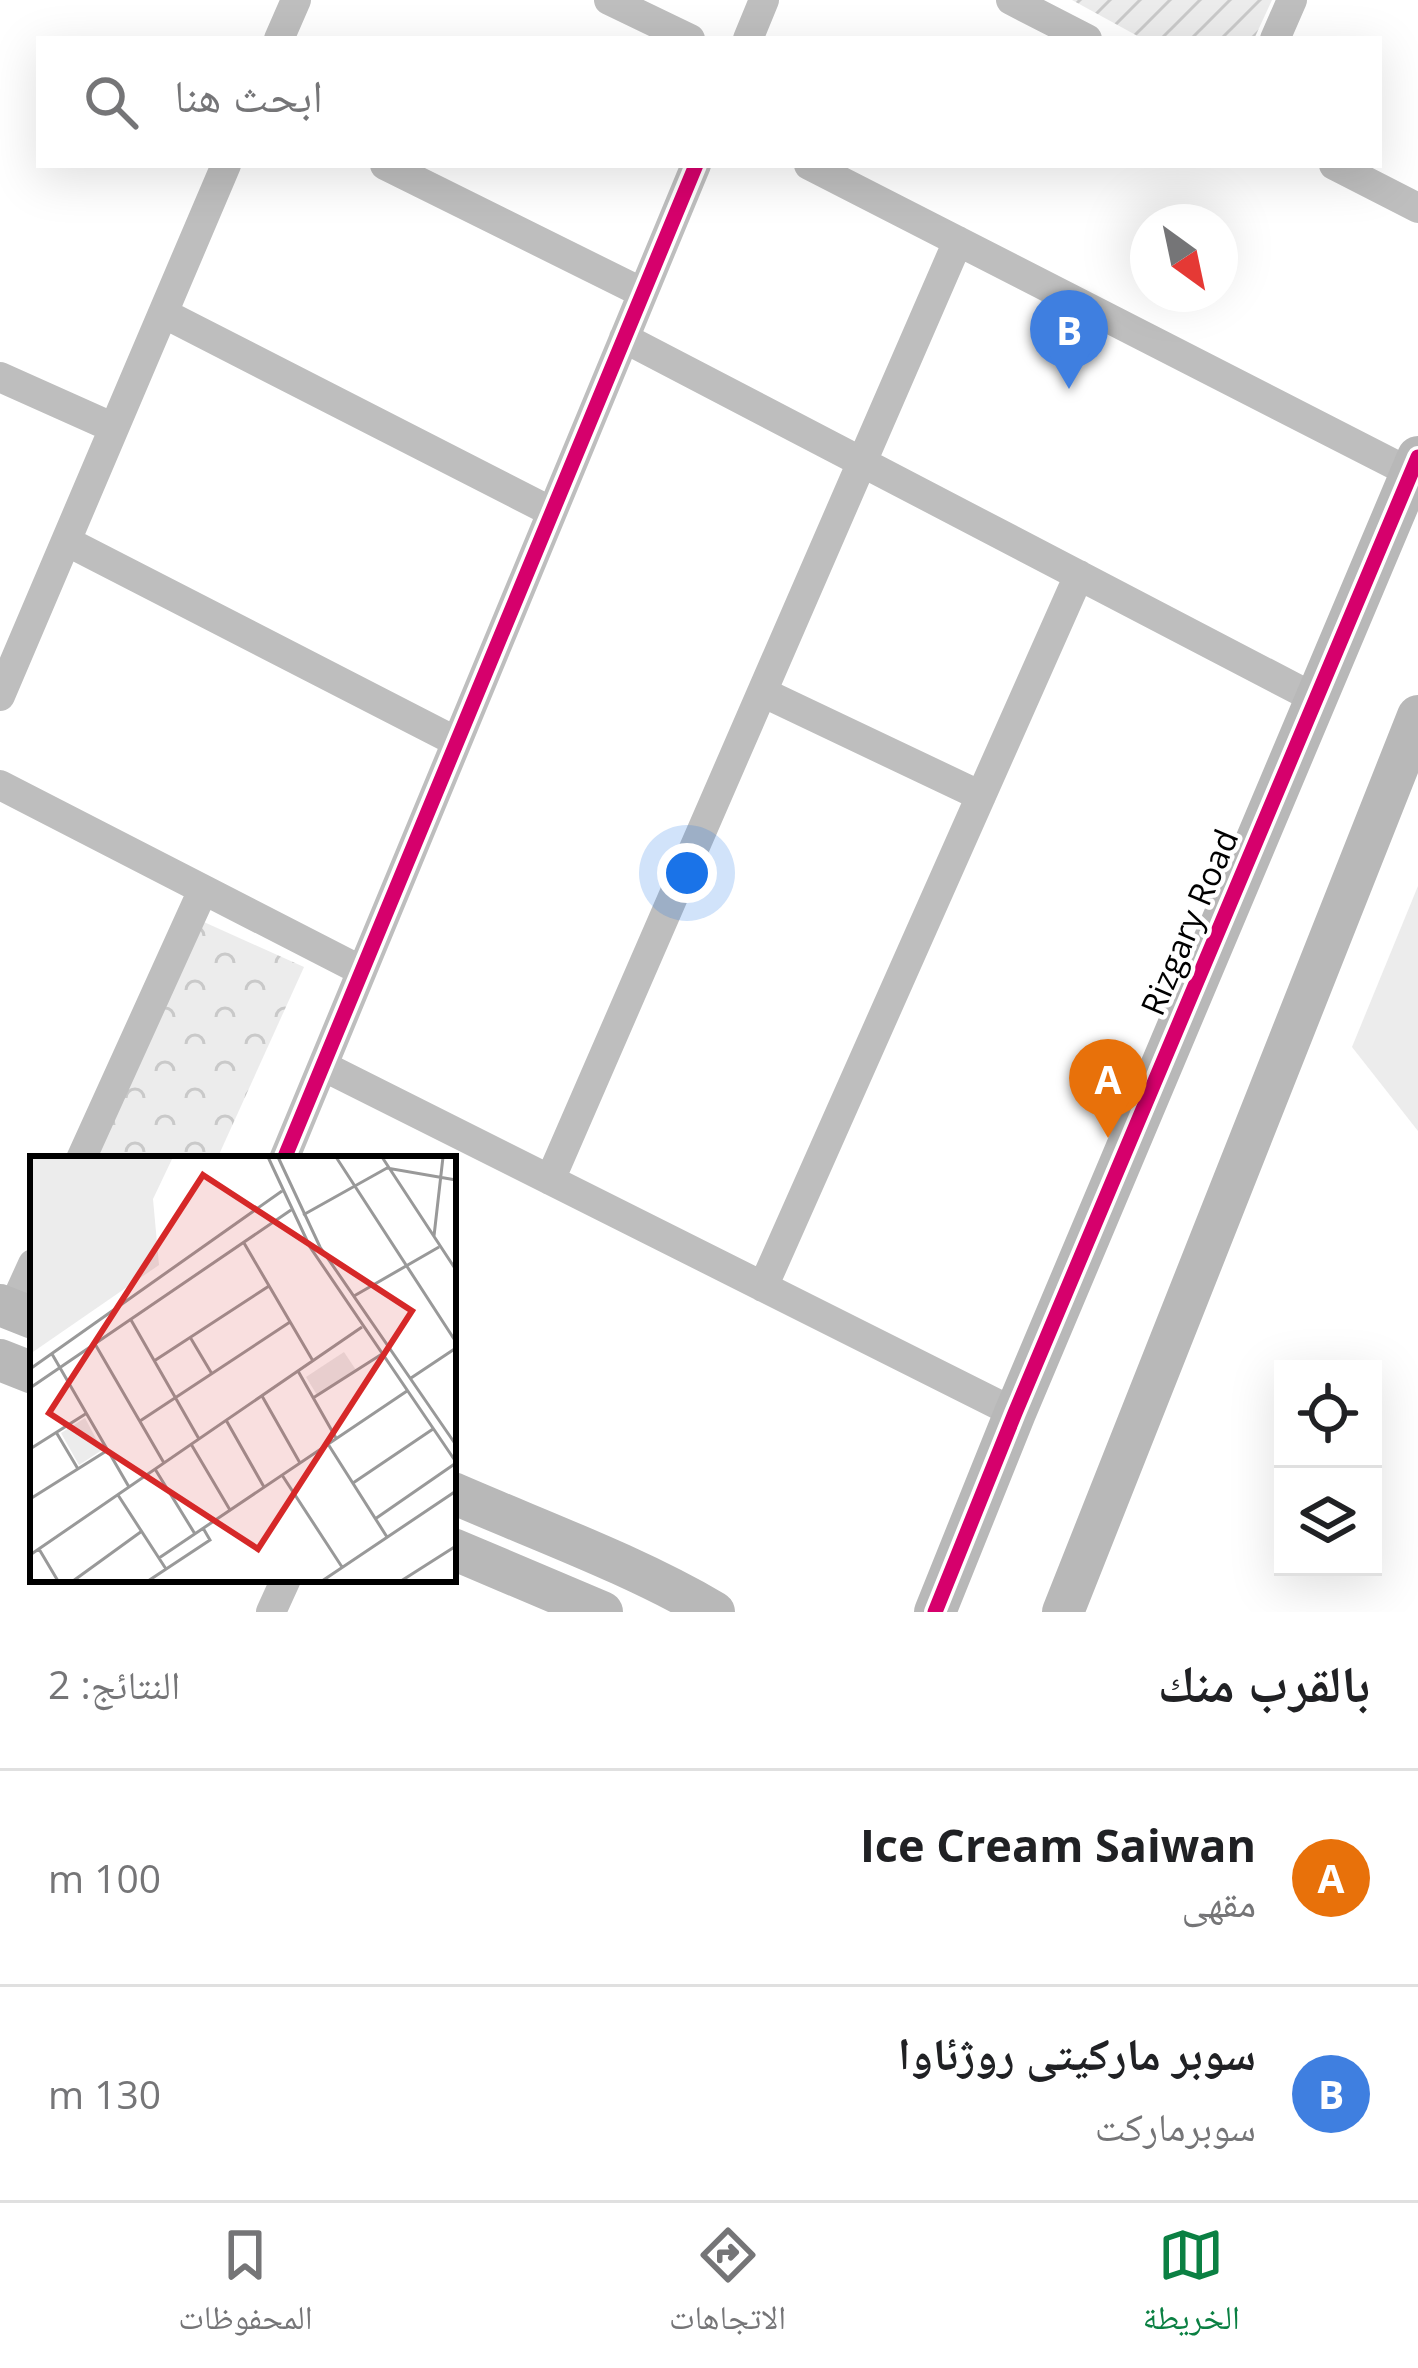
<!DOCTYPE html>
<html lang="ar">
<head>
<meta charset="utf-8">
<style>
	:root { --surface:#fff; --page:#f6f6f6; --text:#202124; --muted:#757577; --line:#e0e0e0; --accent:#0b8043 }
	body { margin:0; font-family:"Open Sans","Noto Naskh Arabic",sans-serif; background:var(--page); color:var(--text); direction:rtl }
	.controls { position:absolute; right:36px; bottom:36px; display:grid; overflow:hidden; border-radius:0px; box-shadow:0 12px 48px #0002 }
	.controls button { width:108px; height:108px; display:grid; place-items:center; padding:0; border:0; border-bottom:3px solid var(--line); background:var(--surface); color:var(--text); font:60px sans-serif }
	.compass { position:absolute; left:1130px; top:204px; width:108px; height:108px; border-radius:50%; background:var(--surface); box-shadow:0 12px 48px #0002; rotate:147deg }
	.you { position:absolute; left:687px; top:873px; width:42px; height:42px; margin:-30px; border:9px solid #fff; border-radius:50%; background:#1a73e8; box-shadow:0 0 0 18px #1a73e833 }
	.badge { display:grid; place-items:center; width:78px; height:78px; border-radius:50%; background:var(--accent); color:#fff; font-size:39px; font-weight:700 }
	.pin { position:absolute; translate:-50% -99px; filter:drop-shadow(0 3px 6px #0008) }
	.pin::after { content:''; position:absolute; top:63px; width:42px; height:36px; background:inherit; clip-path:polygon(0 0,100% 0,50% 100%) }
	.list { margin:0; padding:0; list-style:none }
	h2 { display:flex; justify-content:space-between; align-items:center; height:156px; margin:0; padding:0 48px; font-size:51px }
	h2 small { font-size:39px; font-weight:400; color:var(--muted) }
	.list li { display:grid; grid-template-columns:78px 1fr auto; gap:36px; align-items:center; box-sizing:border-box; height:216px; padding:0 48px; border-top:3px solid var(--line) }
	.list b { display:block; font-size:45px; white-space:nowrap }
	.list p { margin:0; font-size:39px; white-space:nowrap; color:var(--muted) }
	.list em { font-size:39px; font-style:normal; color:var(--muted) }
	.icon { flex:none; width:66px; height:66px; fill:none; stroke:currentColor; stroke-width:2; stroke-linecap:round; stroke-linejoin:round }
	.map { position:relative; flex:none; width:1418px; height:1612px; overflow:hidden; direction:ltr }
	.search { position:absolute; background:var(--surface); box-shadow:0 12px 48px #0002; left:36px; right:36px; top:36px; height:132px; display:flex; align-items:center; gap:30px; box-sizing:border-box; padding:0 42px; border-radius:0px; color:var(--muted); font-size:45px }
	.sheet { height:588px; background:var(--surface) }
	nav { display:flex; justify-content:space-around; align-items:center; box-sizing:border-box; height:168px; border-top:3px solid var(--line); background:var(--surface); font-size:33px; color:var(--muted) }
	nav a { display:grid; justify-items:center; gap:6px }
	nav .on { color:var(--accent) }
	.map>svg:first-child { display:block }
	.grass { fill:#ececec }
	.forest { fill:url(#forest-crowns) }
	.garden { fill:url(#garden-furrows) }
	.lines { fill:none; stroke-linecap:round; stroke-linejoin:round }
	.street { stroke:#bebebe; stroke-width:30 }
	.secondary { stroke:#b8b8b8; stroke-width:42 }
	.cycleway-casing { stroke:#fff; stroke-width:22 }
	.cycleway { stroke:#d6006c; stroke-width:15 }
	.labels { text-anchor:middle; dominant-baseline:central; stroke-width:9; stroke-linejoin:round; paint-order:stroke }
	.street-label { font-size:33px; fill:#000; stroke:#fff }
	.inset-road { fill:none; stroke:#999; stroke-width:3 }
	.view { fill:#d62828; fill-opacity:0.15; stroke:#d62828; stroke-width:6 }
	.inset-edge { fill:none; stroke:#000; stroke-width:6 }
</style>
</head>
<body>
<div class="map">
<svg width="1418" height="1612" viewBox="0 0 1418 1612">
	<defs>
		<pattern id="forest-crowns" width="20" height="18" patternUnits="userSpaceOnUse" patternTransform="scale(3)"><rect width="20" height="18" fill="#ececec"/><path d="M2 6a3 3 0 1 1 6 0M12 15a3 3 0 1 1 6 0" fill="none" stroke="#c9c9c9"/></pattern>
		<pattern id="garden-furrows" width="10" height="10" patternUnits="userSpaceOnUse" patternTransform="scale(3)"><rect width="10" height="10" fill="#ececec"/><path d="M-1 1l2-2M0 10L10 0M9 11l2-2" fill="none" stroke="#c9c9c9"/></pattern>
	</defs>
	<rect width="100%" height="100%" fill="#fff"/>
	<path class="grass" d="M1418 886V1131L1352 1047Z"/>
	<path class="forest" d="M195 918 304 967 217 1159H98L88 1155Z"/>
	<path class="garden" d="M1072 0H1272L1254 39H1143Z"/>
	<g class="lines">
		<path class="street" d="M609 0 690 39
			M1011 0 1087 39
			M279 39 296 0
			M748 39 764 0
			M1275 39 1292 0
			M385 165 643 293
			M809 165 1411 473
			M1334 165 1418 208
			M163 313 552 512
			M624 338 1316 699
			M0 377 114 428
			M66 541 457 742
			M762 692 981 796
			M0 696 226 165
			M0 785 362 971
			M323 1066 1015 1413
			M81 1159 203 890
			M284 1159 696 165
			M550 1180 958 241
			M763 1287 1079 575
			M12 1310 33 1264
			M271 1612 286 1579"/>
		<path class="secondary" d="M0 1305 33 1318
			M0 1360 33 1373
			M453 1493C540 1531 632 1564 714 1612
			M453 1549 602 1612
			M935 1612 1015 1413 1418 457
			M1063 1612 1418 716"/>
		<defs>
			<path id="cycleway" d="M284 1159 696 165
				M935 1612 1015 1413 1418 457"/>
		</defs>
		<use href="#cycleway" class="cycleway-casing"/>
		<use href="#cycleway" class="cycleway"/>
	</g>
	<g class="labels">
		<g class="street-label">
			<text transform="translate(1189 922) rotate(-67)">Rizgary Road</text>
		</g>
	</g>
	<g transform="translate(30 1156)">
		<rect width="426" height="426" fill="#fff"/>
		<path d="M0 1H143L123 43 129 109 0 198Z" fill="#ececec"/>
		<path d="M314 196 326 214 287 239 276 221Z" fill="#ececec"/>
		<path d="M55 262 72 294 49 309 31 277Z" fill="#ececec"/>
		<path class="inset-road" d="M238 1 280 91 426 306M248 1 290 91 426 289M306 1 426 186M352 1 426 114M273 59 357 12 426 24M404 80 413 1M214 87 283 205M324 140 409 91M101 164 169 283M160 181 182 218M65 188 134 307M22 198 99 331M124 205 239 130M0 213 252 35M268 215 306 282M381 222 426 192M0 232 261 54M232 240 270 307M283 242 352 198M196 264 234 331M110 265 260 166M26 276 48 313M161 288 200 354M298 288 357 381M0 293 57 257M125 313 165 378M252 319 312 411M323 327 403 273M88 339 136 413M0 343 78 294M345 363 426 307M9 393 28 425M0 399 332 171M129 402 377 235M43 425 112 375M118 425 180 384 173 372M292 425 426 335M371 425 426 390"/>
		<path class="view" d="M173 19 382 155 228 393 19 257Z"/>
		<rect width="426" height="426" class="inset-edge"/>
	</g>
</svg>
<div class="controls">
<button><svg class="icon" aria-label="locate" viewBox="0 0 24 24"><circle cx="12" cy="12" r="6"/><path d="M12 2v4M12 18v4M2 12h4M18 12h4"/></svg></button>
<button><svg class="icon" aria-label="layers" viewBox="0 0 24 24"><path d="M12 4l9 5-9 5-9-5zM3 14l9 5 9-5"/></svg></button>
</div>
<svg class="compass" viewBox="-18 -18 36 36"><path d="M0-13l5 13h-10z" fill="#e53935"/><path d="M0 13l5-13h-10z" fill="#757577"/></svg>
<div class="you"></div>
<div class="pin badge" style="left:1108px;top:1138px;background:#e8710a">A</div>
<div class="pin badge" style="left:1069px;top:389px;background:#3f7fe0">B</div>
<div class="search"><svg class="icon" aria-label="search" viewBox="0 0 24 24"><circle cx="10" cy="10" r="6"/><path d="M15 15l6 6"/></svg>ابحث هنا</div>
</div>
<section class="sheet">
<h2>بالقرب منك<small>النتائج: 2</small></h2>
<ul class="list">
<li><span class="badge" style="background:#e8710a">A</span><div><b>Ice Cream Saiwan</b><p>مقهى</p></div><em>100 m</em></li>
<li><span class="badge" style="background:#3f7fe0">B</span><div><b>سوبر ماركيتى روژئاوا</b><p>سوبرماركت</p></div><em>130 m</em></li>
</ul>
</section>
<nav>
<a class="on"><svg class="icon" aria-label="map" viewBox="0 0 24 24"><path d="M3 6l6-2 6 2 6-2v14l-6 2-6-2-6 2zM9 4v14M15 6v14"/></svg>الخريطة</a>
<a><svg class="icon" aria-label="directions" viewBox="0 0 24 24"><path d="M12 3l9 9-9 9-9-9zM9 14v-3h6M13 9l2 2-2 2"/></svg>الاتجاهات</a>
<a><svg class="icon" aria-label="saved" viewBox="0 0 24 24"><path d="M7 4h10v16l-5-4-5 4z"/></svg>المحفوظات</a>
</nav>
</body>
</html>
